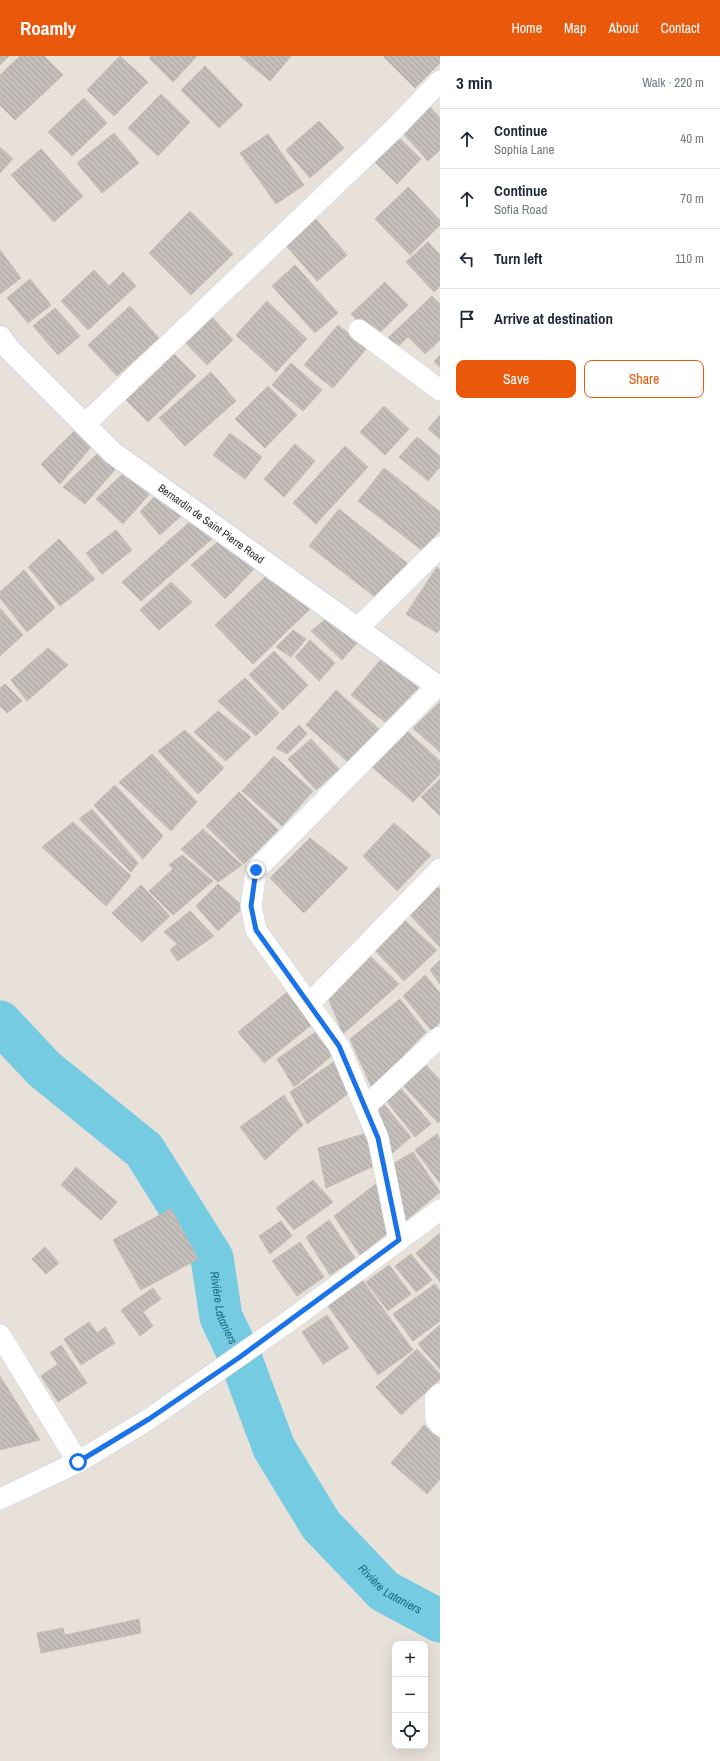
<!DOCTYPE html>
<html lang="en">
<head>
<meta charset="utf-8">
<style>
	:root { --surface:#fff; --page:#f6f6f7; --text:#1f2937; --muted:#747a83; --line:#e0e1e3; --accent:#ea580c }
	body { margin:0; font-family:"Archivo Narrow",sans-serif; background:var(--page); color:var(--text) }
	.controls { position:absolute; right:12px; bottom:12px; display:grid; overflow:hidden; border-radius:8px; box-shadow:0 4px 16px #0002 }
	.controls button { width:36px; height:36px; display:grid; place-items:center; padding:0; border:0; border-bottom:1px solid var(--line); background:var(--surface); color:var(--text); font:20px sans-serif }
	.stop { position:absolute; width:12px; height:12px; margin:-9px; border:3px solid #1a73e8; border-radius:50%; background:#fff }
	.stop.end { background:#1a73e8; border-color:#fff; box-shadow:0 1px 4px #0008 }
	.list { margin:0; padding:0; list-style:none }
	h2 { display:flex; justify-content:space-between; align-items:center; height:52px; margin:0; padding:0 16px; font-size:17px }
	h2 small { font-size:13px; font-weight:400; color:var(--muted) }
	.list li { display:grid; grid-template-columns:26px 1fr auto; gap:12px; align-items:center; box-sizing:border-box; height:60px; padding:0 16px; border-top:1px solid var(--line) }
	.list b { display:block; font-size:15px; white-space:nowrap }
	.list p { margin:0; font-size:13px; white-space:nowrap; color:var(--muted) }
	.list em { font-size:13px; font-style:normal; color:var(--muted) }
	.actions { display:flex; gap:8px; padding:12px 16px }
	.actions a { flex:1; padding:9px 0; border:1px solid var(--accent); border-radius:8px; text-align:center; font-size:14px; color:var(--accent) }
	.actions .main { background:var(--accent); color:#fff }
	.icon { flex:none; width:22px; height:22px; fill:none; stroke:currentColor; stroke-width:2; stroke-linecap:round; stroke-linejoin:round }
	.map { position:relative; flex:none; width:440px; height:1705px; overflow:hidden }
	header { display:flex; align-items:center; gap:24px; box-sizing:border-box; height:56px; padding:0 20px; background:var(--accent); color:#fff }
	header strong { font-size:19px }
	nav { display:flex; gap:22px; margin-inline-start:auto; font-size:14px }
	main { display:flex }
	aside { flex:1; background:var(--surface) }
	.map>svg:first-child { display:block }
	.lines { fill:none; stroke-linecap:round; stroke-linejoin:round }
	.river { stroke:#75cbe1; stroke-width:43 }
	.building { fill:url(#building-back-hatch); stroke:#c3bdb4 }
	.minor-casing { stroke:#cfd3df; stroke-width:22 }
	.secondary-casing { stroke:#cfd3df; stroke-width:24 }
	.minor { stroke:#fff; stroke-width:21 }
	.secondary { stroke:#fff; stroke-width:22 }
	.route { stroke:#1a73e8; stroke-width:5 }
	.labels { text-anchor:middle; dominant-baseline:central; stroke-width:3; stroke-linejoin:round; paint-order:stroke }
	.street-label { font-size:11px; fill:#272727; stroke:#fff }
	.water-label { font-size:12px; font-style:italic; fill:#1a6888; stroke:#fff }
</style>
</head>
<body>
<header>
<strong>Roamly</strong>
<nav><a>Home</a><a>Map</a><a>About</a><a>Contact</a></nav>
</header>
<main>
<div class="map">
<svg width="440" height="1705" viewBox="0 0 440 1705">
	<defs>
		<pattern id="building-back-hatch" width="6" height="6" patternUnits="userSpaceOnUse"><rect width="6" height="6" fill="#c3beb9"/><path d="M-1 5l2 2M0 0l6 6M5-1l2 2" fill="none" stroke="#a8a39f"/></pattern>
	</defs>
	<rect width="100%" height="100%" fill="#e8e1d9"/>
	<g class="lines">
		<path class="river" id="s1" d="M0 966 44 1013 144 1094 212 1202 221 1261 240 1301 274 1392 321 1469 384 1535 440 1565"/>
	</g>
	<path class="building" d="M0 0H9L0 9Z
		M20 0H44L63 19 15 64 0 49V19Z
		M120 0 148 26 114 60 87 34Z
		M151 0H197L173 26 149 2Z
		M240 0H291L270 25Z
		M383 0H440V7L415 32Z
		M205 10 243 49 219 72 181 34Z
		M161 38 190 66 158 100 128 72Z
		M84 42 107 67 72 100 48 76Z
		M427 48 440 62V94L428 105 400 74Z
		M319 65 344 92 310 122 286 94Z
		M114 77 139 107 102 137 77 107Z
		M268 78 304 129 276 148 240 97Z
		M395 78 421 103 397 128 371 102Z
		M0 91 13 103 0 117Z
		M41 93 83 140 54 166 11 119Z
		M408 131 440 164V169L410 199 375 163Z
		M190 155 233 198 191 239 149 197Z
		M313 160 347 199 317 225 283 186Z
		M428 186 440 199V230L434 236 406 206Z
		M0 194 21 222 0 238Z
		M295 209 338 257 315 277 272 230Z
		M94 214 109 230 123 216 136 230 88 274 61 245Z
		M30 223 51 249 28 267 7 242Z
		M385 226 408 249 374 282 351 258Z
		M432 240 440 248V284L425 298 408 281 397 291 388 282Z
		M267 245 307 283 276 316 236 279Z
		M130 250 159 282 117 320 88 289Z
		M55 252 80 280 58 299 33 270Z
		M211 260 233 284 207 309 184 285Z
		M338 269 367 292 333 332 304 309Z
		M169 293 196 320 148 366 122 340Z
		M440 299V311L434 306Z
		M291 307 322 334 303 355 272 329Z
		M211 316 236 345 185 390 159 362Z
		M268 330 297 359 265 392 235 363Z
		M384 350 409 373 385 399 360 376Z
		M440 359V383L428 373Z
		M76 373 92 390 60 428 41 408Z
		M230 377 262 401 245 423 213 399Z
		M417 381 440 400V411L428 425 399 401Z
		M295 388 315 405 284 441 264 423Z
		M345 390 368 411 316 468 293 447Z
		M101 394 119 409 85 448 63 431Z
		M384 412 440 456V474L423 495 358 445Z
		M127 414 153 434 123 468 96 443Z
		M159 436 184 457 160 479 140 456Z
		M339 453 408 508 379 544 309 490Z
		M193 463 214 481 141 545 122 526Z
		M116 474 132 494 102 518 86 497Z
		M59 483 95 523 60 550 28 511Z
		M221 483 257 510 225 543 191 509Z
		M437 511 440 514V573L437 577 406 558Z
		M24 514 55 552 27 576 0 542V536Z
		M267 519 310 553 253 608 215 569Z
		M171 526 192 546 159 574 140 554Z
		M0 552 23 579 0 600Z
		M327 562 358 586 342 604 311 575Z
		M293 574 306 583 291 601 276 591Z
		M310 584 335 607 319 625 295 601Z
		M48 592 68 609 27 645 11 624Z
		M274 595 308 629 283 654 249 619Z
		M382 602 419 631 385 666 351 639Z
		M245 622 279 657 256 680 218 645Z
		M5 628 22 645 7 657 0 650V632Z
		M336 634 380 674 348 706 306 669Z
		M440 646V696L413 672Z
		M218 655 251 681 226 705 194 676Z
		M299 669 307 678 287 698 276 692Z
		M185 674 224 712 198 738 158 695Z
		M408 676 440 705V718L413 746 372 711Z
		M311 683 339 713 316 734 288 703Z
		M152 698 197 746 171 775 119 726Z
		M274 700 313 735 282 770 242 735Z
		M440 723V760L421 741Z
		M115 729 163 780 143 803 94 749Z
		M239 736 278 774 244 808 206 770Z
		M92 753 138 807 131 816 79 763Z
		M73 766 131 820 106 850 42 791Z
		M394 767 431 799 397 835 363 800Z
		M203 773 242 809 218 826 181 793Z
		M310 782 348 812 304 857 270 822Z
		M182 799 213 825 173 859 149 835 173 813 169 809Z
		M218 828 244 851 218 875 196 850Z
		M141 829 170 860 142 886 112 857Z
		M436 829 440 833V891L408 857Z
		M190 855 214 880 178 905 170 894 177 888 164 876Z
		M401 861 437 894 404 925 372 891Z
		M368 898 399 928 343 978 327 939Z
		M440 904V928L430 914Z
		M425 919 440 937V966L432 975 403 940Z
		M291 933 315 966 264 1007 238 976Z
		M400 943 426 976 372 1032 350 983Z
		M320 973 335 997 294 1031 277 1003Z
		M338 1003 352 1035 307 1068 290 1036Z
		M423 1006 440 1024V1065L438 1067 400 1026Z
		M399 1030 431 1068 415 1081 384 1042Z
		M284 1039 303 1069 265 1104 240 1071Z
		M382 1046 411 1081 389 1100 371 1056Z
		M370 1076 376 1109 326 1132 318 1092Z
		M437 1078 440 1083V1127L415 1094Z
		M413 1096 440 1136 404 1166 391 1109Z
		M76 1111 117 1146 101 1164 61 1129Z
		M313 1124 333 1146 294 1174 276 1152Z
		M381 1124 390 1175 360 1199 334 1160Z
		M171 1153 198 1203 141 1234 113 1184Z
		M329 1164 355 1202 330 1219 306 1181Z
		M281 1165 292 1180 270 1198 259 1180Z
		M440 1177V1226L416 1197Z
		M300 1186 324 1221 297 1240 272 1205Z
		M45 1191 59 1207 46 1218 32 1203Z
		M411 1198 432 1224 416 1236 395 1210Z
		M389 1209 411 1238 388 1255 366 1226Z
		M363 1225 413 1294 378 1319 328 1250Z
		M435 1228 440 1235V1265L413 1285 393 1258Z
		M153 1232 161 1243 143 1256 153 1270 140 1280 121 1254Z
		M327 1259 349 1292 323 1308 302 1276Z
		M89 1266 97 1277 105 1271 115 1287 81 1309 64 1283Z
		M440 1269V1313L418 1288Z
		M61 1289 87 1327 58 1346 41 1320 58 1308 50 1297Z
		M417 1293 440 1318V1323L401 1359 376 1331Z
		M0 1320 40 1384 0 1394Z
		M424 1369 440 1383V1423L427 1438 391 1407Z
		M139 1563 141 1577 41 1597 37 1577 63 1572 65 1579Z"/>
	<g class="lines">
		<defs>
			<path id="minor" d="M359 274 440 334
				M84 369 393 74 440 25
				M357 573 440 491
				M309 948 440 813
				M365 1051 440 981
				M399 1185 378 1082 339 990 256 874 251 850 256 814 437 630
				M0 1279 78 1406
				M440 1338 435 1343 436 1364 440 1369
				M0 1443 78 1406 149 1363 285 1268 440 1154"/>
			<g id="secondary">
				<path id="s2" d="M0 281 10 294 113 397 440 632"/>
			</g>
		</defs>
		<use href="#minor" class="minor-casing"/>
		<use href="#secondary" class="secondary-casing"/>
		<use href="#minor" class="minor"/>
		<use href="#secondary" class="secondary"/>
	</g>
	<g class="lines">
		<path class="route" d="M78 1406 149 1363 240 1301 399 1184 378 1082 339 990 256 874 251 850 256 814"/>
	</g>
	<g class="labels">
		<g class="street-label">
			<text stroke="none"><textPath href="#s2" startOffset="283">Bernardin de Saint Pierre Road</textPath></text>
		</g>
		<g class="water-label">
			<text stroke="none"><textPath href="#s1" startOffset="372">Rivière Lataniers</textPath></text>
			<text stroke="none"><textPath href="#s1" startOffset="707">Rivière Lataniers</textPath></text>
		</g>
	</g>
</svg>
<div class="controls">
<button>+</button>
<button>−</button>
<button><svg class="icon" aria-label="locate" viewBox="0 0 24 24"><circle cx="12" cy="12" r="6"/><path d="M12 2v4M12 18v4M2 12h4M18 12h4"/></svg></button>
</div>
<div class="stop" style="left:78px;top:1406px"></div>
<div class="stop end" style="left:256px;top:814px"></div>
</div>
<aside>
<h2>3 min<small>Walk · 220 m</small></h2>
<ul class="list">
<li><svg class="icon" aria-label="ahead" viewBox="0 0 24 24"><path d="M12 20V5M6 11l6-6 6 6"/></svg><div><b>Continue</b><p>Sophia Lane</p></div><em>40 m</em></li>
<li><svg class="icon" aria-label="ahead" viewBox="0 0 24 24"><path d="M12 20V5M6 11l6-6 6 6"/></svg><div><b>Continue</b><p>Sofia Road</p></div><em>70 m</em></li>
<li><svg class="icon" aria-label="left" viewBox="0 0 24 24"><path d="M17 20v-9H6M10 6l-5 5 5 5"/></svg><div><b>Turn left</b></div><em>110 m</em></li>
<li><svg class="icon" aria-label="arrive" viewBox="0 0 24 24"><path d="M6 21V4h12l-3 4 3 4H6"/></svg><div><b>Arrive at destination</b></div></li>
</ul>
<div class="actions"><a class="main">Save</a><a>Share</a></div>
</aside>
</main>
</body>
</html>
